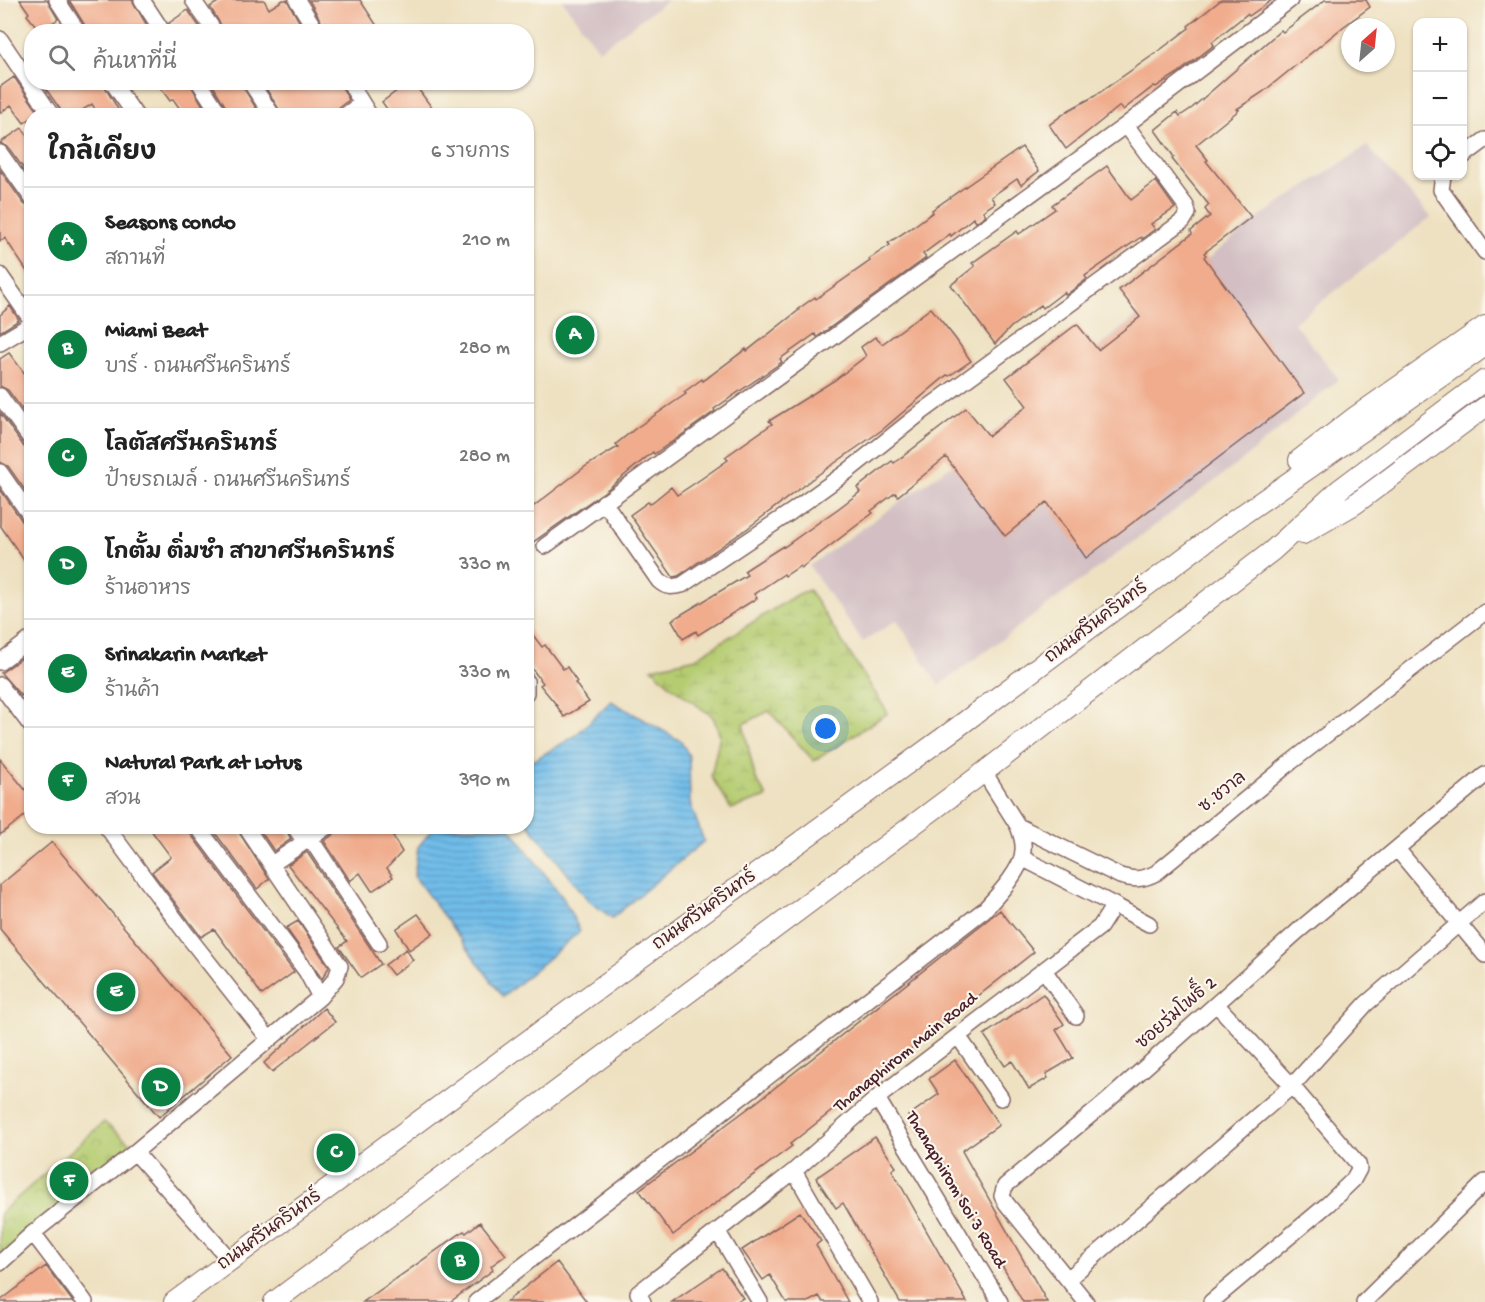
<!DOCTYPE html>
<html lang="th">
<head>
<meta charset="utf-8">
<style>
	:root { --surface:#fff; --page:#f2f2f2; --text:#222; --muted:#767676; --line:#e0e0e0; --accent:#0b8043 }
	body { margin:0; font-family:"Gochi Hand","Playpen Sans Thai",sans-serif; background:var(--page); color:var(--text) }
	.controls { position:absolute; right:18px; top:18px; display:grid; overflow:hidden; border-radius:12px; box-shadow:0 2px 4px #0004 }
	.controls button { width:54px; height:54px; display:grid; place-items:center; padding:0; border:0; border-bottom:2px solid var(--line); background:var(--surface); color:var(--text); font:30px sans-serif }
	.compass { position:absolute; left:1341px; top:18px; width:54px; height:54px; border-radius:50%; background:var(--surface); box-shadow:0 2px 4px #0004; rotate:27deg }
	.you { position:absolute; left:826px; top:729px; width:21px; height:21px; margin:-15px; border:4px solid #fff; border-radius:50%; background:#1a73e8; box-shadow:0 0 0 9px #1a73e833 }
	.badge { display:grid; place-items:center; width:39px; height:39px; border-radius:50%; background:var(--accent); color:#fff; font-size:20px; font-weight:700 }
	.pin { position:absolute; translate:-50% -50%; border:3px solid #fff; box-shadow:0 2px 6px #0006 }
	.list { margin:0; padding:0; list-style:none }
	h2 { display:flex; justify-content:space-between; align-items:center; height:78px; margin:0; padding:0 24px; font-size:26px }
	h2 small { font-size:20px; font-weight:400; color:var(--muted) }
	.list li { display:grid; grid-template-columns:39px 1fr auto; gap:18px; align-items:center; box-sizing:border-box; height:108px; padding:0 24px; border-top:2px solid var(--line) }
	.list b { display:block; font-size:22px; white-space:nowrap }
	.list p { margin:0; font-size:20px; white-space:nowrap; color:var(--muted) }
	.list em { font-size:20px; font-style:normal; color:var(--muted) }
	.icon { flex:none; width:33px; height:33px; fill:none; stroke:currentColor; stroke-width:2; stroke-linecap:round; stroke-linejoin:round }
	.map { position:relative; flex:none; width:1485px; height:1302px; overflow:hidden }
	.search { position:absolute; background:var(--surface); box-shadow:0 2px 4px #0004; left:24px; top:24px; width:510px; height:66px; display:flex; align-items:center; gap:15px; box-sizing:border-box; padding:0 21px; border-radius:24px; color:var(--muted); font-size:22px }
	.panel { position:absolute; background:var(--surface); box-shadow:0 2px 4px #0004; left:24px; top:108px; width:510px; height:726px; border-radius:24px }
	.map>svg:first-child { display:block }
	.industrial { fill:#d2bec3 }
	.wetland { fill:url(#wetland-marsh); stroke:#80764e; stroke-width:1.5 }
	.park { fill:url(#park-crowns); stroke:#80764e; stroke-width:1.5 }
	.water { fill:url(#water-rules); stroke:#5d6e8a; stroke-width:1.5 }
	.building { fill:#f0ac8c }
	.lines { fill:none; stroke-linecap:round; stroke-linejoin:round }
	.minor-casing { stroke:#836360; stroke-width:18 }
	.major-casing { stroke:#836360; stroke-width:22 }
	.minor { stroke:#fff; stroke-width:15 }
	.major { stroke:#fff; stroke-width:20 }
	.labels { text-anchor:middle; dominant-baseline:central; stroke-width:4.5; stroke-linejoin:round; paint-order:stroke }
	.street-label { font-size:18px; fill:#4a1f2b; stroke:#fbf7ec }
</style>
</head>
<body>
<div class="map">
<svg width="1485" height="1302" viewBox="0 0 1485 1302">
	<defs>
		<pattern id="wetland-marsh" width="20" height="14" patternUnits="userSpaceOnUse" patternTransform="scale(1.5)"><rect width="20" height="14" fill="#b5cc71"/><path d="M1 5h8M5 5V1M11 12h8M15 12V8" fill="none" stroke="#9daf62"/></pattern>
		<pattern id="park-crowns" width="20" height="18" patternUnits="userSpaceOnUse" patternTransform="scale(1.5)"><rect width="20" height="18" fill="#b5cc71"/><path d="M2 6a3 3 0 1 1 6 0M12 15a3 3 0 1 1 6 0" fill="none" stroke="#9daf62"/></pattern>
		<pattern id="water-rules" width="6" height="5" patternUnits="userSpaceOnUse" patternTransform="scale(1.5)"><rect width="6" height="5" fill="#70bdea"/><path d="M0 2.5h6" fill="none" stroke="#5e99be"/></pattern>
	</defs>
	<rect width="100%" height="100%" fill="#fbf7ec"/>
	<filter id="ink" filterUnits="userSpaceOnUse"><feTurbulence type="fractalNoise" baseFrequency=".0167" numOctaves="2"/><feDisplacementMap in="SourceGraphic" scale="12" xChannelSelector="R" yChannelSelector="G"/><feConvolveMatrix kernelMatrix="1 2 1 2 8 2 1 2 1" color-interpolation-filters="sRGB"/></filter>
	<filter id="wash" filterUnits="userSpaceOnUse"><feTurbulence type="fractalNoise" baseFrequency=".008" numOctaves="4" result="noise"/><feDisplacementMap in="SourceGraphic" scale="24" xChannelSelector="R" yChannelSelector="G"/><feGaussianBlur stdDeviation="1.35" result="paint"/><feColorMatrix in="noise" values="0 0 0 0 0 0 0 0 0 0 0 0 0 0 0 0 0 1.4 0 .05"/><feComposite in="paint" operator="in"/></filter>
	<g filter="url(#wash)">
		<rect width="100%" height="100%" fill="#eee1c1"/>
		<path class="industrial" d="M562 0H668L599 50Z
			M1367 146 1431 217 1294 323 1339 379 1239 463 939 686 897 620 863 642 809 566 952 465 1261 216Z"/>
		<path class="wetland" d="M809 590 888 713 814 761 769 711 743 724 755 777 767 797 731 809 711 776 720 735 713 717 671 686 652 668 696 658 796 595Z"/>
		<path class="park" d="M104 1122 137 1149 0 1269V1213Z"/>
		<path class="water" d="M611 701 681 741 689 756 690 803 704 841 612 918 588 900 527 822V764L575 736Z
			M434 827H509L563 898 580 931 503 997 414 876 418 847Z"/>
		<g id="blocks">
			<path class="building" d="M20 0H47L58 19 40 31 27 15 29 13Z
				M69 0H132L149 29 145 32H89Z
				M221 0H264L269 9 283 0H287L305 32H225L210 7Z
				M309 0H360L381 32H327Z
				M1221 0H1272L1249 16 1247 14 1212 42 1214 45 1178 73 1156 87 1154 86 1123 110 1120 106 1066 149 1049 125 1069 110 1093 97 1156 53 1189 28 1188 26Z
				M1325 0H1366L1370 7 1343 27 1263 92 1237 109 1239 110 1196 145 1208 160 1206 161 1251 217 1204 253 1206 255 1204 257 1304 393 1086 558 1047 502 1005 536 946 457 898 496 895 493 871 511 873 513 801 568 800 566 785 576 784 574 754 594 757 598 698 635 696 631 683 639 672 620 747 575 744 571 783 546 784 547 839 508 860 492 857 488 892 461 894 463 966 408 989 436 1027 406 1006 378 1077 324 1098 350 1140 317 1119 290 1192 234 1191 231 1210 216 1205 209 1209 205 1172 159 1174 157 1155 130 1177 112 1180 116 1192 108 1281 30 1283 32Z
				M188 10 203 32H174L172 30 169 23Z
				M14 77 39 113 32 116V118L24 123 11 105 0 113V87Z
				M41 82H102L122 116H99L92 104 73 116H65Z
				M156 82H189L209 116H185L173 99 170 101Z
				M211 82H240L261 116H231Z
				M262 82H339L349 100 338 108 334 116H283Z
				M409 82H413L438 116H392L382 102Z
				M22 128 32 142V180L8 147 0 143Z
				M1022 147 1039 171 1021 185 1017 179 991 197 995 203 983 211 986 215 976 222 973 218 951 236 950 234 923 254 926 258 817 337 815 334 780 359 782 362 714 409 715 411 676 439 654 454 653 452 604 492 526 547V512L586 466 618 447 616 444 636 428 686 394 684 392 702 379 703 381 746 349 747 351 799 310 798 309 815 297 816 299 870 261 869 259 890 245 888 243 914 226 933 212 932 210Z
				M1107 166 1131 200 1156 181 1175 208 1151 224 1155 229 1142 239 1141 237 1085 276 1087 279 1066 295 1064 292 1043 308 1041 305 1011 327 995 344 951 285 975 266 972 263 1017 231 1019 234 1055 209 1052 205Z
				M0 170 24 204 32 208V279L5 238 0 241Z
				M10 306 19 320 0 332V315Z
				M931 308 955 338 971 361 949 376 947 375 882 430 812 479 748 528 678 576 673 577 630 515 648 502 650 504 671 487 677 495 701 479 728 460 725 457 772 424 769 421 835 380 866 356 861 347 875 337 882 344Z
				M9 353 32 383V393L24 398 32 406V423L8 390 0 386V359Z
				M0 413 24 447 32 451V500L8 466 0 462Z
				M0 489 24 524 32 528V572L0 525Z
				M526 626 542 647 545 645 563 669 567 667 577 682 575 683 589 702 564 717 555 703 540 685 543 683 526 661Z
				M32 651V688L21 696 1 673Z
				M0 759 32 798V810L0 835Z
				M148 826H187L189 832 294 972 262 995 214 929 201 937 152 872 171 857Z
				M210 826H235L269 879 257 889Z
				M257 826H284L291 839 274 851Z
				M338 826H406L393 837 402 852 387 868 393 877 372 891 360 873 350 881 324 841 334 834Z
				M52 842 232 1055 159 1117 0 929V885Z
				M307 852 381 964 361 978 339 947 347 941 288 865Z
				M1000 910 1034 952 790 1144 792 1146 673 1235 639 1190 758 1101Z
				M418 914 433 933 409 950 396 929Z
				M298 921 329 967 322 979 286 928Z
				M406 949 413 960 393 975 385 965Z
				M1043 994 1064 1024 1056 1030 1073 1058 1046 1074 1048 1078 1029 1089 1012 1061 1005 1066 984 1035Z
				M324 1008 335 1022 272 1072 264 1063Z
				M955 1060 999 1125 962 1151 1047 1302H1023L932 1144 929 1146 908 1116 939 1094 929 1079Z
				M875 1137 896 1167 892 1170 967 1302H900L843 1203 836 1208 816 1178Z
				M800 1212 821 1241 816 1245 848 1302H823L819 1296 808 1302H786L770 1275 763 1280 742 1250Z
				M480 1222 506 1255 491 1266 493 1270 450 1302H363L464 1231 466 1233Z
				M557 1262 587 1302H506Z
				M46 1266 73 1302H0V1301Z
				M722 1268 743 1298 736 1302H672Z"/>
		</g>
	</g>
	<g filter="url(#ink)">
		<use href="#blocks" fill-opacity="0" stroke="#836360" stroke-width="1.5"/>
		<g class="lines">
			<defs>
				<path id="minor" d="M57 0 78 32
					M142 0 163 32
					M193 0 215 32
					M297 0 317 32
					M0 39 52 116
					M112 82 136 116
					M199 82 221 116
					M250 82 273 116
					M349 82 370 116
					M344 116 362 103
					M0 153 32 198
					M1462 157 1485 140
					M1443 176 1441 190 1485 252
					M0 275 32 321
					M0 343 32 324
					M0 396 32 441
					M0 472 32 518
					M604 502 659 581C667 588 672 587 682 585L791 512 848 471 922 412 1183 221 1188 213 1186 206 1126 125
					M545 546 1126 125 1290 0
					M0 662 32 638
					M526 680V693
					M0 685 32 727
					M984 772 1018 826 1120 876C1134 880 1142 880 1156 873L1291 762 1485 612
					M106 826 187 935 269 1039
					M197 826 306 971 320 997
					M294 826 305 842
					M310 838 379 943
					M1397 849 1485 955
					M272 864 328 826
					M1114 905 1149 924
					M1044 970 1076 1016
					M958 1036 1001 1098
					M877 1098 1000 1302
					M135 1152 320 997 336 978 340 966 245 826
					M794 1171 870 1302
					M718 1232 760 1302
					M33 1233 85 1302
					M0 1263 33 1233 135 1152 230 1260
					M1068 1279 1292 1086 1366 1004 1485 901
					M476 1302 984 910C997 896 1023 869 1023 850 1024 841 1021 834 1018 826
					M643 1302 638 1293 794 1171 877 1098 1100 927 1114 905 1022 858
					M1086 1302 1006 1203 1002 1196 1005 1186 1105 1103 1298 931 1485 775
					M1211 1302 1328 1204 1353 1180 1359 1169 1358 1164 1292 1086 1217 1005
					M1364 1302 1485 1182"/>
				<path id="major" d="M1299 460 1355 417 1485 326
					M1303 534 1355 504 1485 407
					M174 1302 583 1000 955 729 1236 519 1485 346
					M274 1302 984 772 1272 551 1340 489 1485 380"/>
			</defs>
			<use href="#minor" class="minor-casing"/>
			<use href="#major" class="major-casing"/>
			<use href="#minor" class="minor"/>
			<use href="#major" class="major"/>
		</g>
	</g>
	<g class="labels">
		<g class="street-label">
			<text transform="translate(1097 623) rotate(-37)">ถนนศรีนครินทร์</text>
			<text transform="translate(1223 793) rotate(-39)">ซ.ชวาล</text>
			<text transform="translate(705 911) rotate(-36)">ถนนศรีนครินทร์</text>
			<text transform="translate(1177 1014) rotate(-41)">ซอยร่มโพธิ์ 2</text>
			<text transform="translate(906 1053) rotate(-39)">Thanaphirom Main Road</text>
			<text transform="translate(955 1190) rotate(59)">Thanaphirom Soi 3 Road</text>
			<text transform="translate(270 1231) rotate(-36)">ถนนศรีนครินทร์</text>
		</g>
	</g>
</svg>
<div class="controls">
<button>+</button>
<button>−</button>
<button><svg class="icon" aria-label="locate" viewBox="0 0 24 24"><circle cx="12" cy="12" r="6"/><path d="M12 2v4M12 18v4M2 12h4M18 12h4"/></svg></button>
</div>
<svg class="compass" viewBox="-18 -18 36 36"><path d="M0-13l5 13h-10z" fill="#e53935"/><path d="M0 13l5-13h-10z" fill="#767676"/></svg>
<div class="you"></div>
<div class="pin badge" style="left:575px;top:335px">A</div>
<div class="pin badge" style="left:460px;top:1261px">B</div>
<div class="pin badge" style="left:336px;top:1153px">C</div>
<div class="pin badge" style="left:161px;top:1087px">D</div>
<div class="pin badge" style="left:116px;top:992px">E</div>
<div class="pin badge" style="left:69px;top:1181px">F</div>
<div class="search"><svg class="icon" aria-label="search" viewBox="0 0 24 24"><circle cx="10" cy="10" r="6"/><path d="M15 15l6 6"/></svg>ค้นหาที่นี่</div>
<section class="panel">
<h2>ใกล้เคียง<small>6 รายการ</small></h2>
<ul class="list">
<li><span class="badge">A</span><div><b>Seasons condo</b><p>สถานที่</p></div><em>210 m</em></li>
<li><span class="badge">B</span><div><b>Miami Beat</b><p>บาร์ · ถนนศรีนครินทร์</p></div><em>280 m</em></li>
<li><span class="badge">C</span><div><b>โลตัสศรีนครินทร์</b><p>ป้ายรถเมล์ · ถนนศรีนครินทร์</p></div><em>280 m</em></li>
<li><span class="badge">D</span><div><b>โกตั้ม ติ่มซำ สาขาศรีนครินทร์</b><p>ร้านอาหาร</p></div><em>330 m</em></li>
<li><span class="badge">E</span><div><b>Srinakarin Market</b><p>ร้านค้า</p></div><em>330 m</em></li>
<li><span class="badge">F</span><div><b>Natural Park at Lotus</b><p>สวน</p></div><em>390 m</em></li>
</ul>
</section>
</div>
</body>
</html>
